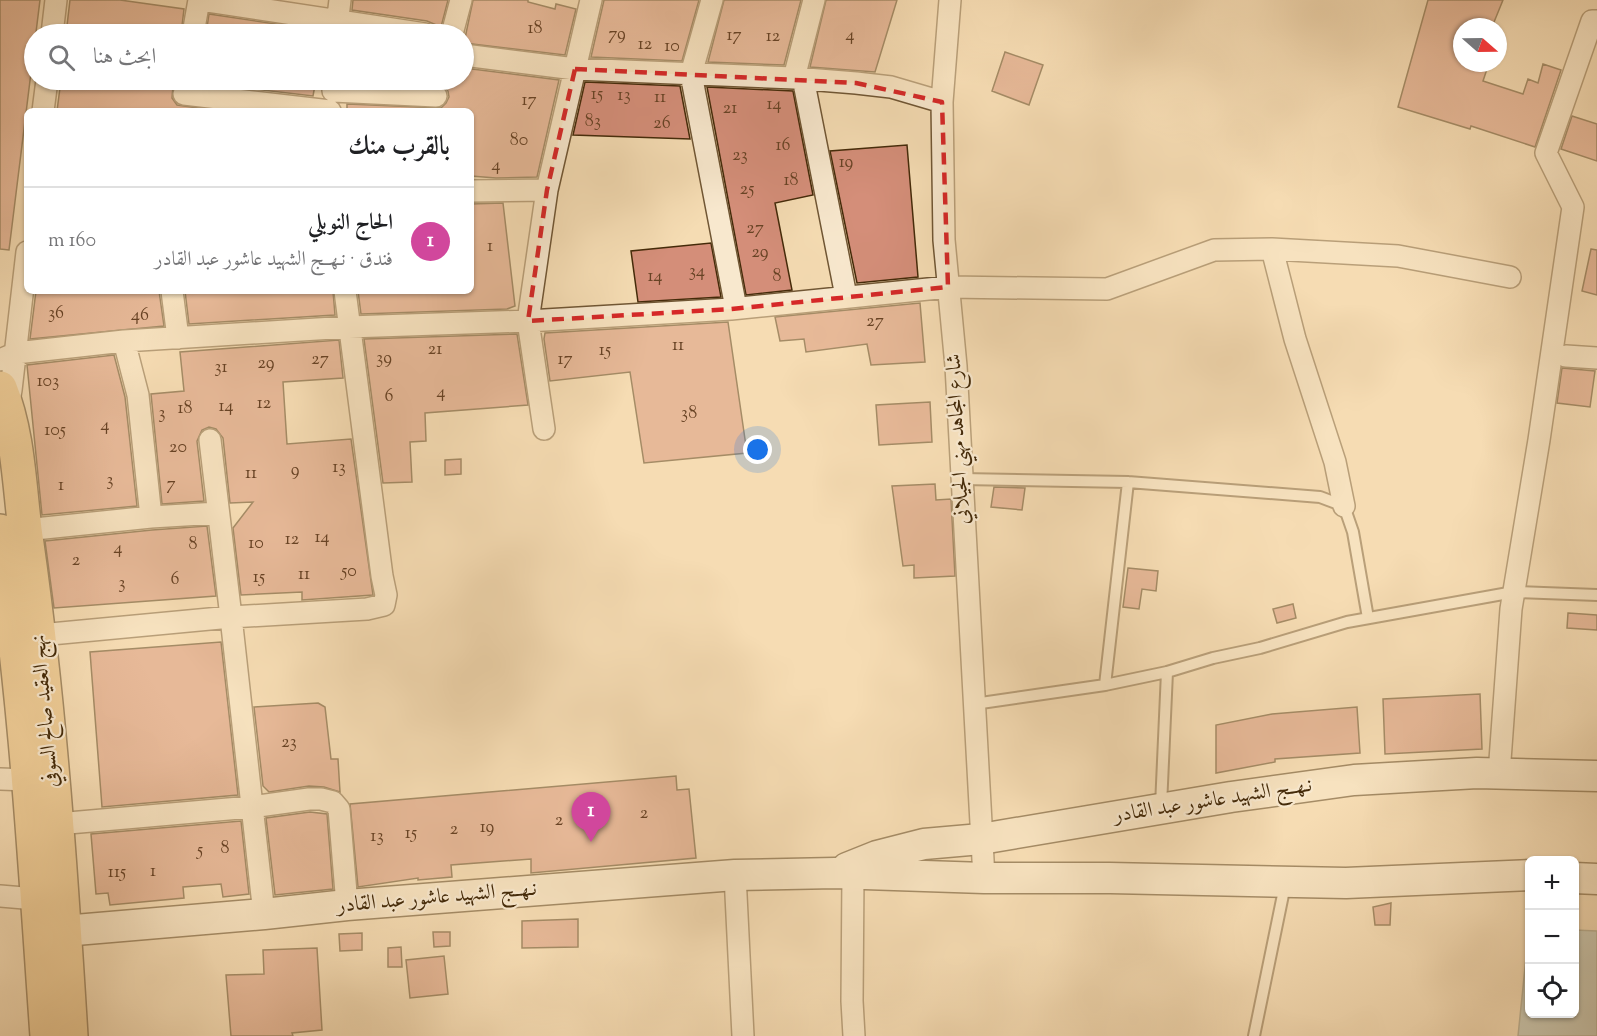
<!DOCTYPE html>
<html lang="ar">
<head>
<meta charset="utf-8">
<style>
	:root { --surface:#fff; --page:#f6f6f6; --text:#202124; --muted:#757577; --line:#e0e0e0; --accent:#7c3aed }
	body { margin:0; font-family:"Sorts Mill Goudy",Amiri,serif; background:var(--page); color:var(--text); direction:rtl }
	.controls { position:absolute; right:18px; bottom:18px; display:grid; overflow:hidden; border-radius:9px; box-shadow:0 2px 4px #0004 }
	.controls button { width:54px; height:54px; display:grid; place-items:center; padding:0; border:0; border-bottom:2px solid var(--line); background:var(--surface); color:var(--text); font:30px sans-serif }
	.compass { position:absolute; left:1453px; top:18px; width:54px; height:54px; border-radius:50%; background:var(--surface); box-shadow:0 2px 4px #0004; rotate:110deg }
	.you { position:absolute; left:758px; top:450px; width:21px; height:21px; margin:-15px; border:4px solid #fff; border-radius:50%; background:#1a73e8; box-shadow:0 0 0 9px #1a73e833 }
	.badge { display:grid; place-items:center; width:39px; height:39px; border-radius:50%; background:var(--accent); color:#fff; font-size:20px; font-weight:700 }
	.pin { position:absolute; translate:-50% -50px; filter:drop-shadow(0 2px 3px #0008) }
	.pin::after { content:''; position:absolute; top:32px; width:21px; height:18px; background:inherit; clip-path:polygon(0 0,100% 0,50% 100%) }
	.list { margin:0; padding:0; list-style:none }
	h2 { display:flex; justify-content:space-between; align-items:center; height:78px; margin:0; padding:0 24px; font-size:26px }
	h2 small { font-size:20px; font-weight:400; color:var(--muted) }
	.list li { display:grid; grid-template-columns:39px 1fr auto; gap:18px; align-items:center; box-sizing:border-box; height:108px; padding:0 24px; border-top:2px solid var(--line) }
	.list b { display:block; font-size:22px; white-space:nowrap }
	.list p { margin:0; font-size:20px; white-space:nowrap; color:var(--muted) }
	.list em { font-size:20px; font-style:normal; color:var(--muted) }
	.icon { flex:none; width:33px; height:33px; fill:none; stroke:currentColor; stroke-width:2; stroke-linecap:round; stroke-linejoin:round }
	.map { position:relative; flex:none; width:1597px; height:1036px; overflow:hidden; direction:ltr }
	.search { position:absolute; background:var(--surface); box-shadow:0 2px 4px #0004; left:24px; top:24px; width:450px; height:66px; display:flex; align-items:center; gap:15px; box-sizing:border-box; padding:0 21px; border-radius:33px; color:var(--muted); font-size:22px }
	.panel { position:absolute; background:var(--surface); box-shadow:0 2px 4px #0004; left:24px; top:108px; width:450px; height:186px; border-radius:9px; direction:rtl }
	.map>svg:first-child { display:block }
	.water { fill:#9fb9b6; stroke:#7b8071; stroke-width:1.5 }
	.building { fill:#d48e79; stroke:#442a09; stroke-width:1.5 }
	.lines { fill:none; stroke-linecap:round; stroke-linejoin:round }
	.lane-casing { stroke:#705634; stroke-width:14 }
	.street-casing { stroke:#705634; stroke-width:24 }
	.secondary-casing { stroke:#442a09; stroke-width:33 }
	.primary-casing { stroke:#442a09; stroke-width:36 }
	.lane { stroke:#f8e8ce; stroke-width:10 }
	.street { stroke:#f8e8ce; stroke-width:21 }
	.secondary { stroke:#f8e8ce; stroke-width:30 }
	.primary { stroke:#eabe7a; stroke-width:33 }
	.marked { fill:none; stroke:#d62828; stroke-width:4.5; stroke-dasharray:12 8; stroke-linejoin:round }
	.labels { text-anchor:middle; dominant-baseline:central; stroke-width:4.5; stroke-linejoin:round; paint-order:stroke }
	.number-label { font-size:18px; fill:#684325 }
	.street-label { font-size:21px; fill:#442a09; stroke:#f8e8ce }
</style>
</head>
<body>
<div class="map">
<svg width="1597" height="1036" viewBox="0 0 1597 1036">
	<rect width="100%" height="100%" fill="#f5dcb3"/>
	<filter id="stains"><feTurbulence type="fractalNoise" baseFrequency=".00333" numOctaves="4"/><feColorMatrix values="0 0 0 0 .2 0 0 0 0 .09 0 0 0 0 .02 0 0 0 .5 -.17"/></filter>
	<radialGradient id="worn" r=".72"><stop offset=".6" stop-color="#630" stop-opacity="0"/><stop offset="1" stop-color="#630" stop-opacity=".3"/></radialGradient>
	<path class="water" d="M1529 929 1530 1014H1574L1575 930 1597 931V1036H1518Z"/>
	<path class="building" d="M0 0H40L9 250 0 249Z
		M70 0H120L184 9 181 34H66Z
		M353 0H448L441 27 427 21 352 10Z
		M473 0H528V2L555 9 556 4 576 9 565 55 464 43Z
		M604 0H699L682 61 591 57Z
		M724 0H801L784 65 708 62Z
		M826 0H897L875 72 810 67Z
		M1428 0H1503L1492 27H1462V63H1489L1483 81 1523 94 1528 79 1538 83 1543 64 1561 70 1535 147 1471 126 1470 129 1398 107Z
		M209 14 323 31 324 34H206Z
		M1005 52 1043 65 1029 105 992 91Z
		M464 68 559 80 537 177 496 178 471 176V111H347V104L441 108 446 103 449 97 448 91 442 85 359 80H464Z
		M61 80H316L313 96 185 81 178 83 173 87 172 98 177 105 220 111H57Z
		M585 82 680 86 690 139 573 135Z
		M707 87 793 91 813 195 775 203 792 290 746 295Z
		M1572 116 1597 124V161L1561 149Z
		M907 145 918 277 857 283 830 151Z
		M503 203 515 306 507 309 361 314 358 291H471V204Z
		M711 243 721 297 638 302 631 251Z
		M1591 249 1597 250V295L1582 291Z
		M36 291H159L164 326 30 339Z
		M185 291H333L335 315 189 324Z
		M920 303 925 362 871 365 867 344 806 352 804 339 780 341 775 317Z
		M728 322 747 453 644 463 630 372 550 381 544 339 545 333Z
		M517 334 528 405 425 413 426 441 410 442 412 482 383 483 364 339Z
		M339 340 343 378 283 382 287 444 351 439 373 595 302 600V592L241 595 233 528 253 502 230 503 223 438 216 429 209 427 202 430 197 441 204 501 162 504 151 394 184 391 180 352Z
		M114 355 125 397 137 506 42 515 27 365Z
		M1562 368 1595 371 1590 407 1557 403Z
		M930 402 932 442 879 445 876 405Z
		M461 459V474L445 475V460Z
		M935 484 936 500 951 499 955 576 914 578V565L903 566 892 486Z
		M994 487 1025 488 1022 510 991 507Z
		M207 526 216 596 54 608 45 541 152 530Z
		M1128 568 1158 571 1156 591 1142 589 1139 609 1123 607Z
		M1293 604 1296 618 1277 623 1273 609Z
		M1568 613 1597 615V630L1567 628Z
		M221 642 238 795 102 807 90 652Z
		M1480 694 1482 749 1385 754 1383 699Z
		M318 703 325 707 331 759H338L340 792 324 787 309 786 269 792 263 786 254 707Z
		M1357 707 1360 753 1275 759V762L1216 773V725L1272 714Z
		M676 776 677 790 689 789 696 858 531 873V859L451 865 452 877 418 880V878L358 887 350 804Z
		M310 812 327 814 333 889 275 895 266 818Z
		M241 821 249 894 223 897 221 884 183 887 184 898 110 905 108 893 96 894 91 834Z
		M1391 903 1390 925H1375L1373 907Z
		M578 919V947L522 948V921Z
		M433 932H450V946L434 947Z
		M362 933V950L340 951 339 934Z
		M401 947 402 967H388V948Z
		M317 948 322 1030 292 1033 293 1036H231L226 975 264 974 263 950Z
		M444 956 448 994 410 998 406 960Z"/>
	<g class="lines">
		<defs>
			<path id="lane" d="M962 479 1128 482 1320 497 1344 506 1353 532 1368 618
				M1105 685 1128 482
				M974 704 1105 685 1167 672 1213 658 1260 648 1347 622 1514 592 1597 595
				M1161 806 1167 672
				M1254 1036 1285 885"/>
			<path id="street" d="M201 0 425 34
				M712 0 691 74 736 308
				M950 0 942 102 944 240 956 366 984 878
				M52 34 56 0
				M193 34 199 0
				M336 34 340 0
				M452 34 461 0
				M464 55 575 69 794 78 856 83 891 87 942 102
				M794 78 814 0
				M803 78 846 296
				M333 91 436 96
				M184 94 330 111
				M43 111 47 80
				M471 191 547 190
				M1272 249 1295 339 1335 462 1344 506
				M172 291 178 338
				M124 341 138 395 151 517
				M1566 356 1597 358
				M0 360 16 353 124 341 349 327 528 321 731 309 948 287 1107 289 1214 250 1272 249 1398 256 1510 277
				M8 407 11 390 27 252
				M544 429 528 321 547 190 591 0
				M210 440 231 617 367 609 384 605 386 595 382 576 345 291
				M25 530 151 517 218 513
				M40 635 231 617 264 914
				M1499 774 1511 609 1539 440 1573 207 1546 153 1592 21H1597
				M0 779 28 780
				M57 824 251 807 309 799H321L333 802 339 809 347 905
				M853 874 852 1001 854 1036
				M735 875 743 1036
				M0 896 36 899"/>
			<path id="secondary" d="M847 868 877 856 924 844 981 839 1231 797 1354 780 1477 773 1597 776
				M1574 878 1597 879
				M40 933 264 914 347 905 735 875 835 873 984 878H1110L1346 883 1530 875"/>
			<path id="primary" d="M0 388C20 438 19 492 27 544 50 707 61 872 71 1036
				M0 531C26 697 35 868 47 1036"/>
		</defs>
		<use href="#lane" class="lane-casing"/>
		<use href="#street" class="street-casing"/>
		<use href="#secondary" class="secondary-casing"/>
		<use href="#primary" class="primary-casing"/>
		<use href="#lane" class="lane"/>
		<use href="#street" class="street"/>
		<use href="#secondary" class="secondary"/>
		<use href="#primary" class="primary"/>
	</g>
	<path d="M0 0H1597V1036H0ZM575 69 856 83 942 102 948 287 731 309 528 321 547 190Z" fill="#f5dcb3" fill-opacity=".55" fill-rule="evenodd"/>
	<path class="marked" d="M575 69 856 83 942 102 948 287 731 309 528 321 547 190Z"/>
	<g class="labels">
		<g class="number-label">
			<text x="535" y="29">18</text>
			<text x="617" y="35">79</text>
			<text x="734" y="36">17</text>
			<text x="850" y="36">4</text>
			<text x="773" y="37">12</text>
			<text x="645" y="45">12</text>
			<text x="672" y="47">10</text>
			<text x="597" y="95">15</text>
			<text x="624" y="96">13</text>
			<text x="660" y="98">11</text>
			<text x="529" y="101">17</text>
			<text x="774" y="105">14</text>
			<text x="730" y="109">21</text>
			<text x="593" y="122">83</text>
			<text x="662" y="124">26</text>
			<text x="519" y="141">80</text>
			<text x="783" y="146">16</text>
			<text x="740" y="156">23</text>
			<text x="846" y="163">19</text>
			<text x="496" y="166">4</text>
			<text x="791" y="181">18</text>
			<text x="747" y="190">25</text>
			<text x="755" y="229">27</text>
			<text x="490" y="247">1</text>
			<text x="760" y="253">29</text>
			<text x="697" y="272">34</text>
			<text x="655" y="277">14</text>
			<text x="777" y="277">8</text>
			<text x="56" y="314">36</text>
			<text x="140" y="316">46</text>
			<text x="875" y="322">27</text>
			<text x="678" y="346">11</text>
			<text x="435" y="350">21</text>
			<text x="605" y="351">15</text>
			<text x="384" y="359">39</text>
			<text x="320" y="360">27</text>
			<text x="565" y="360">17</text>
			<text x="266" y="364">29</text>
			<text x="221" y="368">31</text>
			<text x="48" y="382">103</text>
			<text x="441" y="393">4</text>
			<text x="389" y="397">6</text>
			<text x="264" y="404">12</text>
			<text x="226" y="407">14</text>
			<text x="185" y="409">18</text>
			<text x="162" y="414">3</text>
			<text x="689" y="414">38</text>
			<text x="105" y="426">4</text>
			<text x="55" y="431">105</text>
			<text x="178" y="448">20</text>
			<text x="339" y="468">13</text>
			<text x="295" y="471">9</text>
			<text x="251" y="474">11</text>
			<text x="110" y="481">3</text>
			<text x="171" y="485">7</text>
			<text x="61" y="486">1</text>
			<text x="322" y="538">14</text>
			<text x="292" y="540">12</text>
			<text x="256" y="544">10</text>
			<text x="193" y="545">8</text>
			<text x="118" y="549">4</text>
			<text x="76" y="561">2</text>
			<text x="349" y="572">50</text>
			<text x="304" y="575">11</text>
			<text x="259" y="578">15</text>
			<text x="175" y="580">6</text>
			<text x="122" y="584">3</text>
			<text x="289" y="743">23</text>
			<text x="644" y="814">2</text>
			<text x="559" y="821">2</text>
			<text x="487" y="828">19</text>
			<text x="454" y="830">2</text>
			<text x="411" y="834">15</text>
			<text x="377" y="837">13</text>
			<text x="225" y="849">8</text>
			<text x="200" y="851">5</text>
			<text x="153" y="872">1</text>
			<text x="117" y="873">115</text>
		</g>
		<g class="street-label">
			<text transform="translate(959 439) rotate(-93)">شارع المجاهد مهني الجيلاني</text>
			<text transform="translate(46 711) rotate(-95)">نهج العقيد صالح السوفي</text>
			<text transform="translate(1213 801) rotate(-9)">نـهــج الشهيد عاشور عبد القادر</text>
			<text transform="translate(437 898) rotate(-5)">نـهــج الشهيد عاشور عبد القادر</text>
		</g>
	</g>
	<rect width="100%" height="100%" filter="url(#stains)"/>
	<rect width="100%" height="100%" fill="url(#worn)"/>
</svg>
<div class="controls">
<button>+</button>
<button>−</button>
<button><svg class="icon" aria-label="locate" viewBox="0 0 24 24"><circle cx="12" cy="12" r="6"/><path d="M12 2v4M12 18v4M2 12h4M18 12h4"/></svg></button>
</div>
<svg class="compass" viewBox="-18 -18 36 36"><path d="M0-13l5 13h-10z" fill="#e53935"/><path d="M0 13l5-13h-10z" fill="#757577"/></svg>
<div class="you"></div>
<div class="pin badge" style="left:591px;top:842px;background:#d1479c">1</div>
<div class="search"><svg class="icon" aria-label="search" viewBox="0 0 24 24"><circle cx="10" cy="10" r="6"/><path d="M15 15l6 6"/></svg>ابحث هنا</div>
<section class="panel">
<h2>بالقرب منك<small></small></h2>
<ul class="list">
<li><span class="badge" style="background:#d1479c">1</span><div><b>الحاج النوبلي</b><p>فندق · نـهــج الشهيد عاشور عبد القادر</p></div><em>160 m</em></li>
</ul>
</section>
</div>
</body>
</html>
